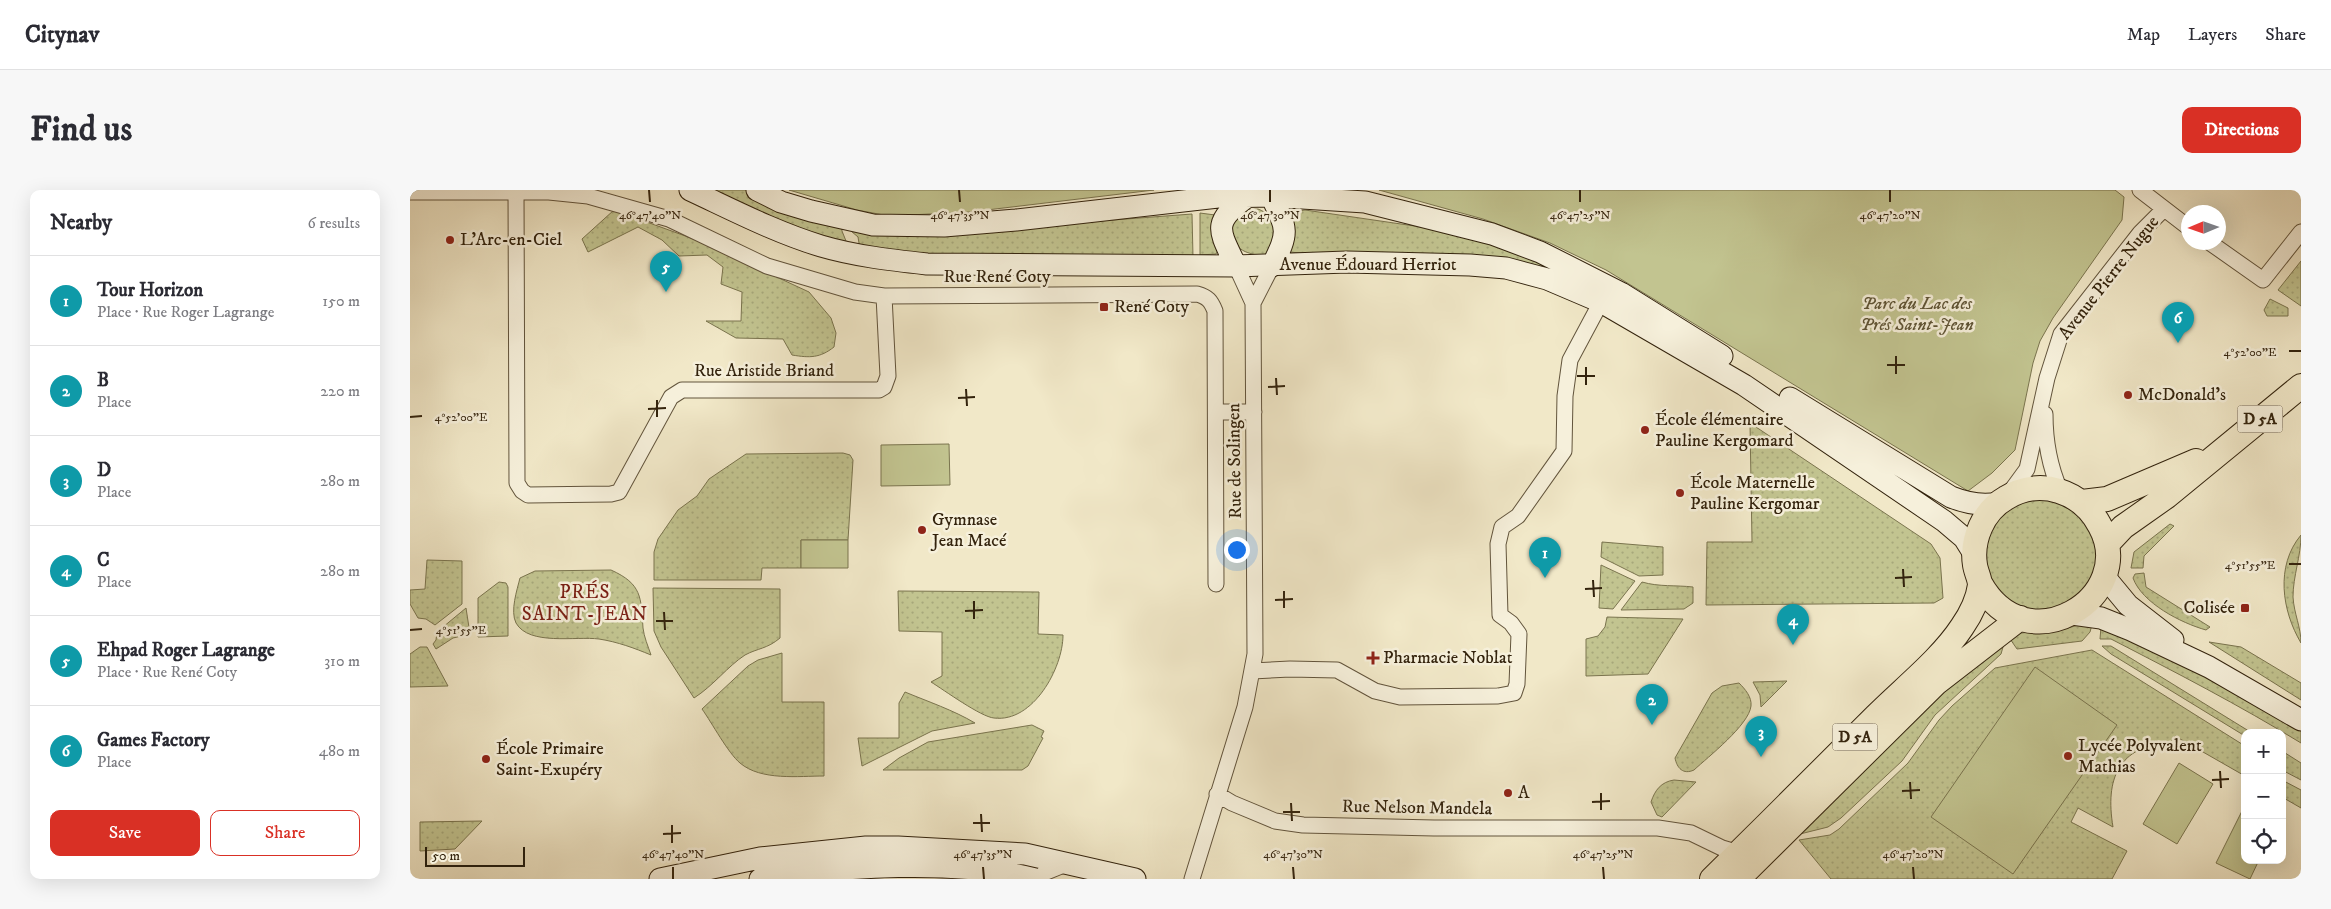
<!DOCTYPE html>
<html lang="en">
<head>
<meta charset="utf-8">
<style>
	:root { --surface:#fff; --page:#f7f7f7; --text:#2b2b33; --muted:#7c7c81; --line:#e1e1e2; --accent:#d93025 }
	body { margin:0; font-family:"IM FELL DW Pica",serif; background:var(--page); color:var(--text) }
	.controls { position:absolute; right:15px; bottom:15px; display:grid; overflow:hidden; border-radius:10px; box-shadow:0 5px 20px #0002 }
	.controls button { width:45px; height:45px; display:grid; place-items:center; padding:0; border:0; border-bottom:1px solid var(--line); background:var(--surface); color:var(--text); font:25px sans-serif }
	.compass { position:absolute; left:1771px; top:15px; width:45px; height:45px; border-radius:50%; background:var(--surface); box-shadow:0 5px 20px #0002; rotate:268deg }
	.scale { position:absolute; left:15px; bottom:12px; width:100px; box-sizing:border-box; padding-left:5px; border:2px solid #33230d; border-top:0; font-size:14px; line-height:18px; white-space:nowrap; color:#33230d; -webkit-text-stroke:4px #f6f0db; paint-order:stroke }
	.you { position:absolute; left:826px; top:359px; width:18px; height:18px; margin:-12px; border:4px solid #fff; border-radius:50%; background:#1a73e8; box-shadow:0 0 0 8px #1a73e833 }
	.badge { display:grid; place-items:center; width:32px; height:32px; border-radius:50%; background:var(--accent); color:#fff; font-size:16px; font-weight:700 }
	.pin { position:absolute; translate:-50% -41px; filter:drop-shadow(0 1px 2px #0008) }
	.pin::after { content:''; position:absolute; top:26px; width:18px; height:15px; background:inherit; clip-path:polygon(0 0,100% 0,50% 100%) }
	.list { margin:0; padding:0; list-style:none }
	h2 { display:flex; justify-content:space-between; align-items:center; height:65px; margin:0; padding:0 20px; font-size:21px }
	h2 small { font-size:16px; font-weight:400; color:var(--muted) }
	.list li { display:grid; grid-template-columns:32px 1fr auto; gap:15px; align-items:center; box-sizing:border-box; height:90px; padding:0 20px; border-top:1px solid var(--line) }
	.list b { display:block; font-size:19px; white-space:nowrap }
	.list p { margin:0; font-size:16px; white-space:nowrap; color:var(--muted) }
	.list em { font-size:16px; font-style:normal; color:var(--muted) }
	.actions { display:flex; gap:10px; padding:15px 20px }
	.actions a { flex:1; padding:11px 0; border:1px solid var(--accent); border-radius:10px; text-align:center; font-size:18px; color:var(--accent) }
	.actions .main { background:var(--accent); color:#fff }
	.icon { flex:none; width:28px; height:28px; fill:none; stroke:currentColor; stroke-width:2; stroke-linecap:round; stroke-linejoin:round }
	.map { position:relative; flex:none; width:1891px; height:689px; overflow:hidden; border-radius:10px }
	header { display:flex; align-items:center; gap:30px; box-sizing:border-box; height:70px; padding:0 25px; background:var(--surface); border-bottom:1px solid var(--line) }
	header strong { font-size:24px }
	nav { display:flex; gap:28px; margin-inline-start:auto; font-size:18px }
	.intro { display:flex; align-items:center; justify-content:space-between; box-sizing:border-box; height:120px; padding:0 30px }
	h1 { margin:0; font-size:35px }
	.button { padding:12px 22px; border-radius:10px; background:var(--accent); color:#fff; font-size:18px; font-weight:700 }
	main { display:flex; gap:30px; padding:0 30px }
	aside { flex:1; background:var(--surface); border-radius:10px; box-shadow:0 5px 20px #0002 }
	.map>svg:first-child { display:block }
	.grass { fill:url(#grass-dots); stroke:#7a744e }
	.park { fill:#c2c490; stroke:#7a744e }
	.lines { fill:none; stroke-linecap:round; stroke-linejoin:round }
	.street-casing { stroke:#62543c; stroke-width:17 }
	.secondary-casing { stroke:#33230d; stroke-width:23 }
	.primary-casing { stroke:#33230d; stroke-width:26 }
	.street { stroke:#f6f0db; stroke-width:15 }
	.secondary { stroke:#f6f0db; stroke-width:21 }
	.primary { stroke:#f1e8c8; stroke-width:24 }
	.ticks { fill:none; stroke:#33230d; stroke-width:2 }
	.poi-dot { fill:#8f2418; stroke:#f6f0db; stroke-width:2 }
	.labels { text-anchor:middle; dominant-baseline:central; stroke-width:5; stroke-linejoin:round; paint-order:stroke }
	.shield { fill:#f6f0db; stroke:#6e604b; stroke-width:1 }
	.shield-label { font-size:16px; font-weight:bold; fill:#33230d }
	.poi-label { font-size:18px; fill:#33230d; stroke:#f6f0db; text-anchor:start }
	.street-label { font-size:18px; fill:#33230d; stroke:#f6f0db }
	.park-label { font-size:18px; font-style:italic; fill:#5e5334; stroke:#f6f0db }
	.neighbourhood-label { font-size:19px; letter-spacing:1px; fill:#7a1f14; stroke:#f6f0db }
	.ticks-label { font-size:12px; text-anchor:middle; fill:#33230d; stroke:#f6f0db; stroke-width:5; stroke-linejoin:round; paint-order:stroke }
</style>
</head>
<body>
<header>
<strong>Citynav</strong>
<nav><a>Map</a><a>Layers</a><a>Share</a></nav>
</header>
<div class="intro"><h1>Find us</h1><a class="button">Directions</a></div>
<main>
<aside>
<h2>Nearby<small>6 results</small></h2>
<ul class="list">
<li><span class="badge" style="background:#0f9aa8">1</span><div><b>Tour Horizon</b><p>Place · Rue Roger Lagrange</p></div><em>150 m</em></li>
<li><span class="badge" style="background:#0f9aa8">2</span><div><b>B</b><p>Place</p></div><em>220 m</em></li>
<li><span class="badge" style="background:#0f9aa8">3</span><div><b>D</b><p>Place</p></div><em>280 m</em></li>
<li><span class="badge" style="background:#0f9aa8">4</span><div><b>C</b><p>Place</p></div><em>280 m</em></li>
<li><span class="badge" style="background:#0f9aa8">5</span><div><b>Ehpad Roger Lagrange</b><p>Place · Rue René Coty</p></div><em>310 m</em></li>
<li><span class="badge" style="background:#0f9aa8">6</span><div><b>Games Factory</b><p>Place</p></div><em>480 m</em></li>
</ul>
<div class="actions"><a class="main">Save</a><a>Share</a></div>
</aside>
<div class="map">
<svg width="1891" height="689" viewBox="0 0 1891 689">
	<defs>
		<pattern id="grass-dots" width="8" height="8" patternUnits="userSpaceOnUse" patternTransform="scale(1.25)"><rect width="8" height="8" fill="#c2c490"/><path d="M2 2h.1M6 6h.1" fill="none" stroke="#a7a87b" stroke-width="1.8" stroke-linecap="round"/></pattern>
	</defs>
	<rect width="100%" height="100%" fill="#f1e8c8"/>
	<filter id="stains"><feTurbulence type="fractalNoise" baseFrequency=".004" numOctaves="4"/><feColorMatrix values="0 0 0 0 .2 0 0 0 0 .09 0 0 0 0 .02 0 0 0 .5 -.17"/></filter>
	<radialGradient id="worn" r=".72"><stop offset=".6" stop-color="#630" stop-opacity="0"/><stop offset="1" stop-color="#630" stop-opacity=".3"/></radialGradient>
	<path class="grass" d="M289 0H335L374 17 431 32 432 41 438 56Z
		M848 19C866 26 867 39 865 56L853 66C828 62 824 58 821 32L834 20Z
		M204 20 289 51 399 102 421 128 426 143 424 157C410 168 400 168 382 165L373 149 326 148 296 131H331L332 102 311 94 313 77 297 65 269 66 252 50 228 37 178 62 172 49Z
		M895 20 1032 40 1085 52 1162 86 879 62 883 22Z
		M790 23 805 25 808 60 806 64 790 65Z
		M782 24 783 67 519 66 450 59 448 47 441 41 650 34Z
		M1891 71V116L1868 100Z
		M1860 109 1878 118V126H1857L1854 120Z
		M1340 233 1521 354 1530 368 1533 408 1524 413 1296 415 1297 352H1342Z
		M433 263 440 265 443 270 438 350H391V378H352L351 390H244V362L248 349 268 320 287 306 299 289 336 264Z
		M1575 365a56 56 0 1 1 112 0a56 56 0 1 1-112 0Z
		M1760 334 1764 336 1734 366 1733 378H1721L1724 362Z
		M1891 345C1891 366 1883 386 1883 407 1884 424 1891 437 1891 453 1872 421 1865 376 1891 345Z
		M1192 352 1253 357V385L1229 386 1191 367Z
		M17 370 52 371V414L25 435 16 429 8 428 0 414V400L15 399Z
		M1191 375 1225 391 1203 419 1189 418Z
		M201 380C232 394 231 407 233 438 234 447 238 456 241 465 224 458 208 452 189 449 166 446 119 456 106 433 100 421 107 400 110 388L125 381Z
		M1734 383 1736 397 1800 437 1796 440C1771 433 1732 413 1723 388L1725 384Z
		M89 392 96 393 98 397V446L68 447V408Z
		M1232 392C1249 397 1266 395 1283 397V413L1274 419 1211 420Z
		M243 398 370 399V448C357 459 348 458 335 465 318 476 303 496 284 508L251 457 244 441Z
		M488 401 629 402 628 444 653 445C653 478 623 533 584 528 571 527 534 500 521 492L532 486V442L489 441Z
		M56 418 60 444 43 448 26 459 23 454 26 450 27 442Z
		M1197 427 1273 429 1238 484 1176 486V449L1188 446 1195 437Z
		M1683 431 1680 442 1672 451 1607 459 1598 446 1608 443 1647 441Z
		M1691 437 1727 450 1891 539V553C1829 515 1765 482 1701 449H1690Z
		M1589 452 1593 457 1591 464 1525 525 1492 571 1431 628 1418 637 1390 644 1530 499Z
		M1799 452 1831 457 1891 493V510Z
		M1692 456H1701L1842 543H1835V546L1701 464Z
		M10 457H17L38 496 0 497V464Z
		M1682 460 1835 556V586L1765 546 1761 552C1708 556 1695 589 1703 637L1668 618 1661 632 1717 661 1702 689H1421L1389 650 1420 645 1429 639 1498 573 1529 530 1542 516 1585 478Z
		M372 463V512H414V586C389 586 351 591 330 573 318 563 302 533 292 519L338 476 348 470Z
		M1377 491 1351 517 1350 505 1343 492Z
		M1329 493C1335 499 1342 507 1341 516 1339 535 1298 567 1284 580 1273 585 1267 578 1265 568L1302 503 1312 496Z
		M495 502C519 512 543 520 565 533L522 541 452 576 448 548H489V513Z
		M622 535 634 541 631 547 633 548 618 576 612 580H473L489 568 518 552Z
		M1872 561 1891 573V590L1872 580Z
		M1264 590 1286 592 1252 627 1247 625 1241 612C1245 600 1251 592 1264 590Z
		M1872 590 1891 600V618L1872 607Z
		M72 631 45 659 10 661V632Z"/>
	<path class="park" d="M379 0H744L560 22 479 26 447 20Z
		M969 0H1705L1714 7 1712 30 1643 128 1630 151 1623 173 1605 260 1582 283 1558 301 1196 80 1140 53 1073 29Z
		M539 254 540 295 471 296V255Z
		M391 350H438V378H391Z
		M1625 477 1707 535 1603 684 1521 627Z
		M1769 573 1803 594 1767 654 1733 634Z
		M1835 615V670H1849L1840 689 1806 673Z"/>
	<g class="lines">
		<defs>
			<path id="street" d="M1730 0 1778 37
				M106 1 107 293 112 301 118 305 201 304 209 302 261 207 272 200H469L474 197 478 186 474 106
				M0 2H139L178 6 259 29 357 76 445 102 474 106 787 104C798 107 801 111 805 121L806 394
				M1799 52 1853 90 1891 42
				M843 113 862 76
				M806 222H844
				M1635 224C1635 252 1639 275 1650 300
				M1598 305 1617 279 1637 188 1651 144 1730 43 1754 19
				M842 481 880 479 927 480 965 501 990 507 1088 506 1104 503 1107 494 1109 444 1101 433 1090 425 1088 354 1092 337 1108 326 1154 261 1155 206 1160 170 1191 112
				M807 604 822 613 865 631 893 635 1024 638H1248L1281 643 1312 658 1329 663
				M634 683 656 674
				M782 689 835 517 845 464 843 113 826 76"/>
			<path id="secondary" d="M280 0C323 20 365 42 411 56 445 66 481 70 517 74L826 76 937 72 1060 75 1096 78 1137 89 1191 112 1334 195 1534 331 1554 348 1564 364
				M347 0 371 12 401 21 463 35 534 36 606 30 808 7 861 6 955 12 1082 44 1130 62 1211 103 1312 166
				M861 6C878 40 879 42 862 76
				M826 76C809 40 801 33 837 7
				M1380 208 1541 307C1556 313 1572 316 1588 313
				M1694 386 1718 415 1763 450
				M1662 424 1691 428 1721 440 1799 477 1891 530
				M250 689 350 668 456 657H488L615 664 725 689
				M350 689C429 676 548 669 625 689"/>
			<path id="primary" d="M1672 312 1697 309 1786 271
				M1697 354 1713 337 1757 306 1891 196
				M1302 689C1357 635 1412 580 1466 526 1494 498 1531 469 1552 437 1561 424 1568 410 1570 395 1570 389 1566 382 1565 375 1561 350 1573 321 1596 308 1630 287 1672 301 1690 336 1729 407 1616 477 1570 393
				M1328 689 1526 493 1610 428"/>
		</defs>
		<use href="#street" class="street-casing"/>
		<use href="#secondary" class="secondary-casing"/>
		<use href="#primary" class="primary-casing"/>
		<use href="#street" class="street"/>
		<use href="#secondary" class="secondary"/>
		<use href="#primary" class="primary"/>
	</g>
	<path class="ticks" d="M239 0 240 12M549 0 550 12M860 0V12M1170 0V12M1480 0V12M1879 161H1891M1486 166V184M1477 175H1495M1176 177V195M1167 186H1185M866 188 867 205M858 197 875 196M556 199 557 216M548 208 565 207M247 210V227M238 219 256 218M0 227 12 226M1879 374H1891M1493 379 1494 397M1485 388 1502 387M1183 390 1184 407M1175 399 1192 398M874 401V418M865 410 883 409M564 411V429M555 421 573 420M254 422 255 440M246 431H263M0 440 12 439M1810 581 1811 598M1802 590 1819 589M1500 592 1501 609M1492 601 1510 600M1191 603V620M1182 612 1200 611M881 613 882 631M873 622H890M571 624 572 642M563 633H580M262 635V653M253 644 271 643M263 677V689M573 677 574 689M883 677 884 689M1193 677 1194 689M1503 677 1504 689"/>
	<g class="poi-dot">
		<circle cx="40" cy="50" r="5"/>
		<rect x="689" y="112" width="10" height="10" rx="2.5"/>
		<circle cx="1718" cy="205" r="5"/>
		<circle cx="1235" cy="240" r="5"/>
		<circle cx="1270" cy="303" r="5"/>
		<circle cx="512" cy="340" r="5"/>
		<rect x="1830" y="413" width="10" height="10" rx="2.5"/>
		<path d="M960.5 460.5h5v5h5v5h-5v5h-5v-5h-5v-5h5z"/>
		<circle cx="1658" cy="566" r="5"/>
		<circle cx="76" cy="569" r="5"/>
		<circle cx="1098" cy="603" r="5"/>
	</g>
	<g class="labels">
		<g class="shield">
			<rect x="1827.5" y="215.5" width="45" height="27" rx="4"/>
			<rect x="1422.5" y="533.5" width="45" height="27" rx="4"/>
		</g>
		<g class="shield-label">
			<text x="1850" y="229">D 5A</text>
			<text x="1445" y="547">D 5A</text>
		</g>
		<g class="poi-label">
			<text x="50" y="50">L'Arc-en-Ciel</text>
			<text x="704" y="117">René Coty</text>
			<text x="1728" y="205">McDonald's</text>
			<text x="1245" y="230">École élémentaire<tspan x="1245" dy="21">Pauline Kergomard</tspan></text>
			<text x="1280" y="293">École Maternelle<tspan x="1280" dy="21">Pauline Kergomar</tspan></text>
			<text x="522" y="330">Gymnase<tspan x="522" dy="21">Jean Macé</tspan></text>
			<text x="1825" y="418" text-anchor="end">Colisée</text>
			<text x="973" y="468">Pharmacie Noblat</text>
			<text x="1668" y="556">Lycée Polyvalent<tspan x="1668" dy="21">Mathias</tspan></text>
			<text x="86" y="559">École Primaire<tspan x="86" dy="21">Saint-Exupéry</tspan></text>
			<text x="1108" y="603">A</text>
		</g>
		<g class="street-label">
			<text x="958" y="75">Avenue Édouard Herriot</text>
			<text x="587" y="87">Rue René Coty</text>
			<text transform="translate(1699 88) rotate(-52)">Avenue Pierre Nugue</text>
			<text x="354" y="181">Rue Aristide Briand</text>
			<text transform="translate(825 271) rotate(-91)">Rue de Solingen</text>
			<text transform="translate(1007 618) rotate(1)">Rue Nelson Mandela</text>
		</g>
		<g class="park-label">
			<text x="1507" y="114">Parc du Lac des<tspan x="1507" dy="21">Prés Saint-Jean</tspan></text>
		</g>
		<g class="neighbourhood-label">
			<text x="175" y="402">PRÉS<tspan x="175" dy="22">SAINT-JEAN</tspan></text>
		</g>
	</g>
	<g class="ticks-label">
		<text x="240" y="29">46°47'40"N</text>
		<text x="550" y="29">46°47'35"N</text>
		<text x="860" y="29">46°47'30"N</text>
		<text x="1170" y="29">46°47'25"N</text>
		<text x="1480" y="29">46°47'20"N</text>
		<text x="1840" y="166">4°52'00"E</text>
		<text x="51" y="231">4°52'00"E</text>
		<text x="1840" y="379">4°51'55"E</text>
		<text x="51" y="444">4°51'55"E</text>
		<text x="263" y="668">46°47'40"N</text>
		<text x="573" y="668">46°47'35"N</text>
		<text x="883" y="668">46°47'30"N</text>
		<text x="1193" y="668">46°47'25"N</text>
		<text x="1503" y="668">46°47'20"N</text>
	</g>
	<rect width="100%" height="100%" filter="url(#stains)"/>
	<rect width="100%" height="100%" fill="url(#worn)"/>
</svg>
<div class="controls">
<button>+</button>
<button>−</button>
<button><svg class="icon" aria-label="locate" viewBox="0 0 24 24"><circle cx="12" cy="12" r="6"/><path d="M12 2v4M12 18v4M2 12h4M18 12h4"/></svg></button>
</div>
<svg class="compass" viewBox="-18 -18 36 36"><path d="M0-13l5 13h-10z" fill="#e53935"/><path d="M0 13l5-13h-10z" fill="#7c7c81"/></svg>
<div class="scale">50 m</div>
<div class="you"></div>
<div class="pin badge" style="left:1135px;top:388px;background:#0f9aa8">1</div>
<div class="pin badge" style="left:1242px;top:535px;background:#0f9aa8">2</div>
<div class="pin badge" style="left:1351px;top:567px;background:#0f9aa8">3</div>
<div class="pin badge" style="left:1383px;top:455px;background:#0f9aa8">4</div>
<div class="pin badge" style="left:256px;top:102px;background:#0f9aa8">5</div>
<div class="pin badge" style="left:1768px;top:153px;background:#0f9aa8">6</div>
</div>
</main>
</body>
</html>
